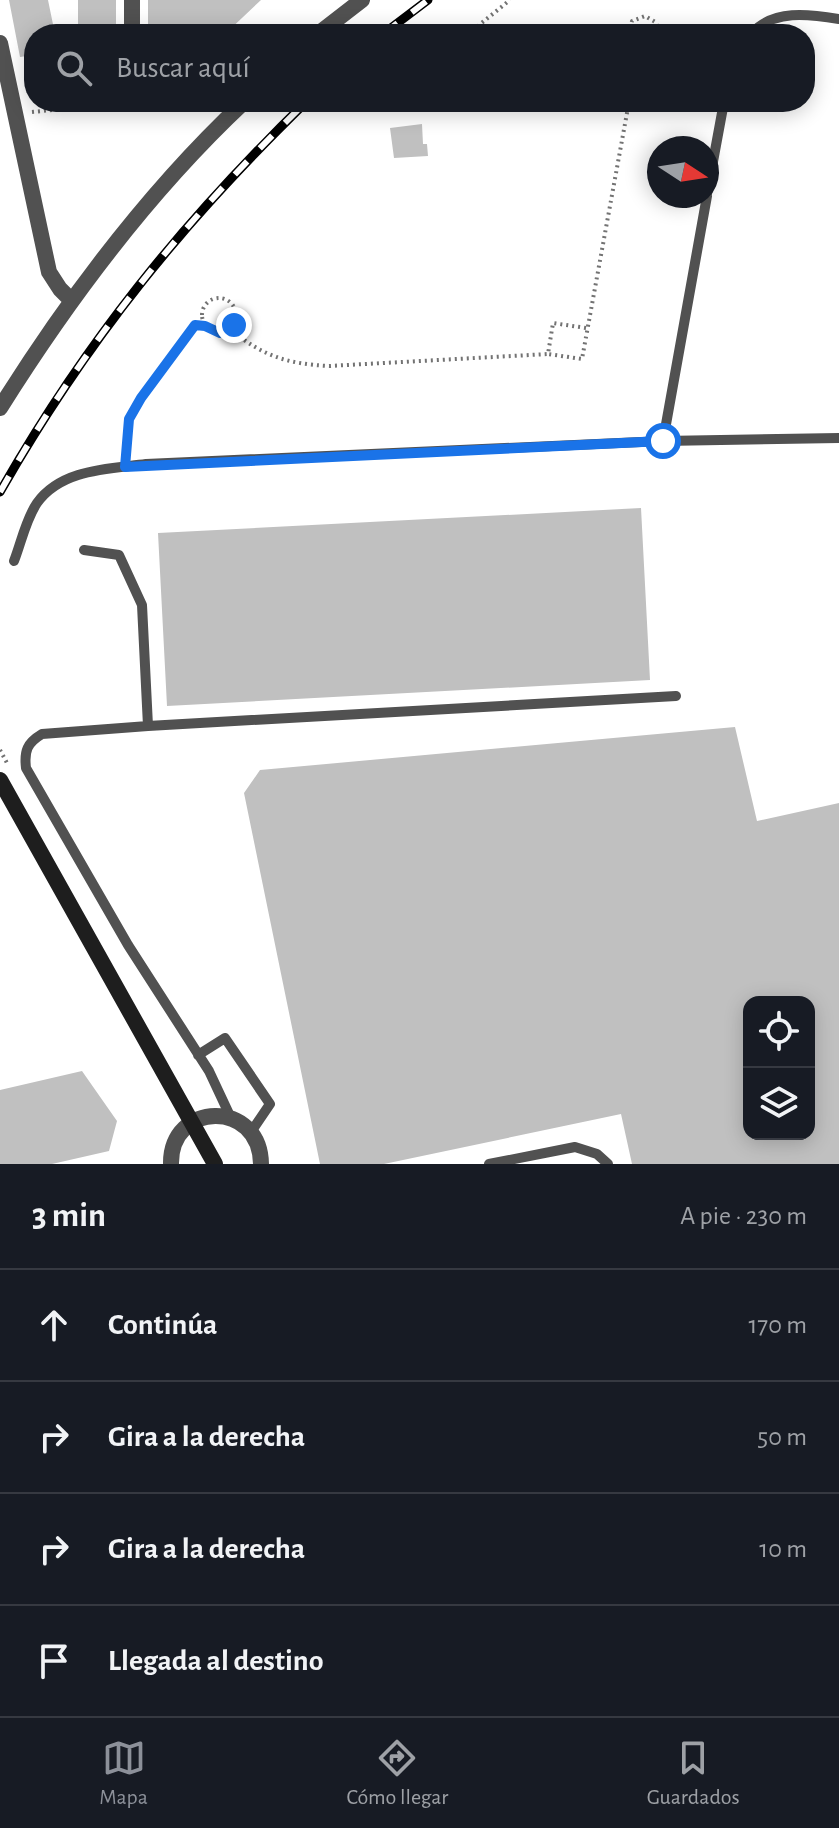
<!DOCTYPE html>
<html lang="es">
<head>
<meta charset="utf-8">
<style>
	:root { --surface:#171b24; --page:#20242c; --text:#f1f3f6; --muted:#9ea1a6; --line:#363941; --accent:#8c9099 }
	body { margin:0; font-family:"Alegreya Sans",sans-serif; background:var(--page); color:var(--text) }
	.controls { position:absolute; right:24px; bottom:24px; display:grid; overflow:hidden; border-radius:16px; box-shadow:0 4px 20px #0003 }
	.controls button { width:72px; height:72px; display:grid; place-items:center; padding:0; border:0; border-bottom:2px solid var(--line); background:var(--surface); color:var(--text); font:40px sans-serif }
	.compass { position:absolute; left:647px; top:136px; width:72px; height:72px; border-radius:50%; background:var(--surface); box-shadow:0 4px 20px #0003; rotate:102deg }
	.stop { position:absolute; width:24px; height:24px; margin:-18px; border:6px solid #1a73e8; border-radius:50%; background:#fff }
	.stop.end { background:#1a73e8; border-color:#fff; box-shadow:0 2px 8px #0008 }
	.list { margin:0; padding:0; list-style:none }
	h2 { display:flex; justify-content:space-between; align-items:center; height:104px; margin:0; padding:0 32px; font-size:34px }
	h2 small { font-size:26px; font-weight:400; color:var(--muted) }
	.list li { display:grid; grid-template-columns:52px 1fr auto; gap:24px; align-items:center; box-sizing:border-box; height:112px; padding:0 32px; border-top:2px solid var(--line) }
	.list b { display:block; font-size:30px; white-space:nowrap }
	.list em { font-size:26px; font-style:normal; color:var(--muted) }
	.icon { flex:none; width:44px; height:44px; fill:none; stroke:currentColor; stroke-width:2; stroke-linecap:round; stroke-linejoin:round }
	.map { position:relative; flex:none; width:839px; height:1164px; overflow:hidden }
	.search { position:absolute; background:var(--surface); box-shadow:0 4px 20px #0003; left:24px; right:24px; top:24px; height:88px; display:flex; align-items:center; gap:20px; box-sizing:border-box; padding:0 28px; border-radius:32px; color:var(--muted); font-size:30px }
	.sheet { height:552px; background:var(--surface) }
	nav { display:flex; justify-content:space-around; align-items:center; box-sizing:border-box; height:112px; border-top:2px solid var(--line); background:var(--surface); font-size:22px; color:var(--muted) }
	nav a { display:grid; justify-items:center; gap:4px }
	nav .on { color:var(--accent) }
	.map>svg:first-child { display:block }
	.building { fill:#c0c0c0; fill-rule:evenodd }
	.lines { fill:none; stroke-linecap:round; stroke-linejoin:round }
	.path { stroke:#737373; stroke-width:4; stroke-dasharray:2 4; stroke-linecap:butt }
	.lane { stroke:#515151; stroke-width:10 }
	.street { stroke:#515151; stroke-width:16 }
	.secondary { stroke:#1e1e1e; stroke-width:16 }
	.rail-casing { stroke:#000; stroke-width:9 }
	.rail { stroke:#fff; stroke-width:6; stroke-dasharray:18; stroke-linecap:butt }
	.route { stroke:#1a73e8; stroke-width:10 }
</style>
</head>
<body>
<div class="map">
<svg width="839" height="1164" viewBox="0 0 839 1164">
	<rect width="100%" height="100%" fill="#fff"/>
	<path class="building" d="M9 0H48L55 34H34V55L20 57Z
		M78 0H116V34H78Z
		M148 0H261L225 34H148Z
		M422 124 423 144H427L428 156 394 158 390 128Z
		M641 508 650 680 167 706 158 533Z
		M735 727 757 821 839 803V1164H632L621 1114 384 1164H320L244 793 260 770ZM749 1002H809V1134H749Z
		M82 1071 117 1121 109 1151 52 1164H0V1090Z"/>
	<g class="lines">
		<path class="path" d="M468 34 510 0
			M630 34 632 21 645 16 657 23 658 34
			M32 112 133 102
			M202 315a17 17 0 1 1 34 0a17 17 0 1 1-34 0Z
			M586 328 553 323 548 354 582 359 629 102
			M230 329C262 356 288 364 329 366L548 354
			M126 451 129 419 141 398 195 325 205 326
			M0 750 7 763"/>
		<path class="lane" d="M751 34C773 9 809 14 839 19
			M707 194 724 102
			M663 441 707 196
			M84 550 119 555 142 605 148 726
			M14 561C21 543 26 519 37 503 61 469 108 469 146 464L663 441 839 438
			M198 1055 225 1038 270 1104 251 1132
			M231 1118 209 1071 128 945 26 768C24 751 27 743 42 734L148 726 676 696
			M489 1164 575 1147 597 1154 608 1164"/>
		<path class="street" d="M132 0V34
			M318 34 362 0
			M0 43 49 272 60 289 72 301
			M0 408C69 298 149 191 244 102
			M171 1164C170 1101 260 1099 261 1164"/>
		<path class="secondary" d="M0 780 215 1164"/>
		<defs>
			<path id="rail" d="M383 34 428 0
				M0 492C86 341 182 223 306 102"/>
		</defs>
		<use href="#rail" class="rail-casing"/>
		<use href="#rail" class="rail"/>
	</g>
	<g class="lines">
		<path class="route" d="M234 325 220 333 205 326 195 325 141 398 129 419 125 467 663 441"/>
	</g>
</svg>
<div class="controls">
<button><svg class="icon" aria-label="locate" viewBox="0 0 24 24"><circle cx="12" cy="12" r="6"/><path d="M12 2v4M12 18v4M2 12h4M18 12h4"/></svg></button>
<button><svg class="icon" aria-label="layers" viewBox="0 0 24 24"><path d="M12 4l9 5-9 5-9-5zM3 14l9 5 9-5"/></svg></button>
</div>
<svg class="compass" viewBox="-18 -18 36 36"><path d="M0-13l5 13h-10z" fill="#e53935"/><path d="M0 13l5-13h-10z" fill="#9ea1a6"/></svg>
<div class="stop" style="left:663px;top:441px"></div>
<div class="stop end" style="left:234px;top:325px"></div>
<div class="search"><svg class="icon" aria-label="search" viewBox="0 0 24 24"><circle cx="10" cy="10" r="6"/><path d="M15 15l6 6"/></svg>Buscar aquí</div>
</div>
<section class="sheet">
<h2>3 min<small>A pie · 230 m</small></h2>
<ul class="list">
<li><svg class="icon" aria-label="ahead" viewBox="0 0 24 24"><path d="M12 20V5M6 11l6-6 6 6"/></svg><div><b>Continúa</b></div><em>170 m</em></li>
<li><svg class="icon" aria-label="right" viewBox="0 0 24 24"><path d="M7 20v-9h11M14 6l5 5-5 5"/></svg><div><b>Gira a la derecha</b></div><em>50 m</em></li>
<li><svg class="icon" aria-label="right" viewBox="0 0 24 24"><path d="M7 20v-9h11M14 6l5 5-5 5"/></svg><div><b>Gira a la derecha</b></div><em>10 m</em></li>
<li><svg class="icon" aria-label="arrive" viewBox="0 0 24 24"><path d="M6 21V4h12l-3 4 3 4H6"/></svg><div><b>Llegada al destino</b></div></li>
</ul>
</section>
<nav>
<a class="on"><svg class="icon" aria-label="map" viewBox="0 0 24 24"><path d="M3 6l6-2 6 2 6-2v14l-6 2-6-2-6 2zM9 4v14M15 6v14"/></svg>Mapa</a>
<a><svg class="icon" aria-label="directions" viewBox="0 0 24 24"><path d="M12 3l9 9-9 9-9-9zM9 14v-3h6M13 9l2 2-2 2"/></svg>Cómo llegar</a>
<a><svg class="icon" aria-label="saved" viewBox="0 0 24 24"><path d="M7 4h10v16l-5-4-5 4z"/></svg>Guardados</a>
</nav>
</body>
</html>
